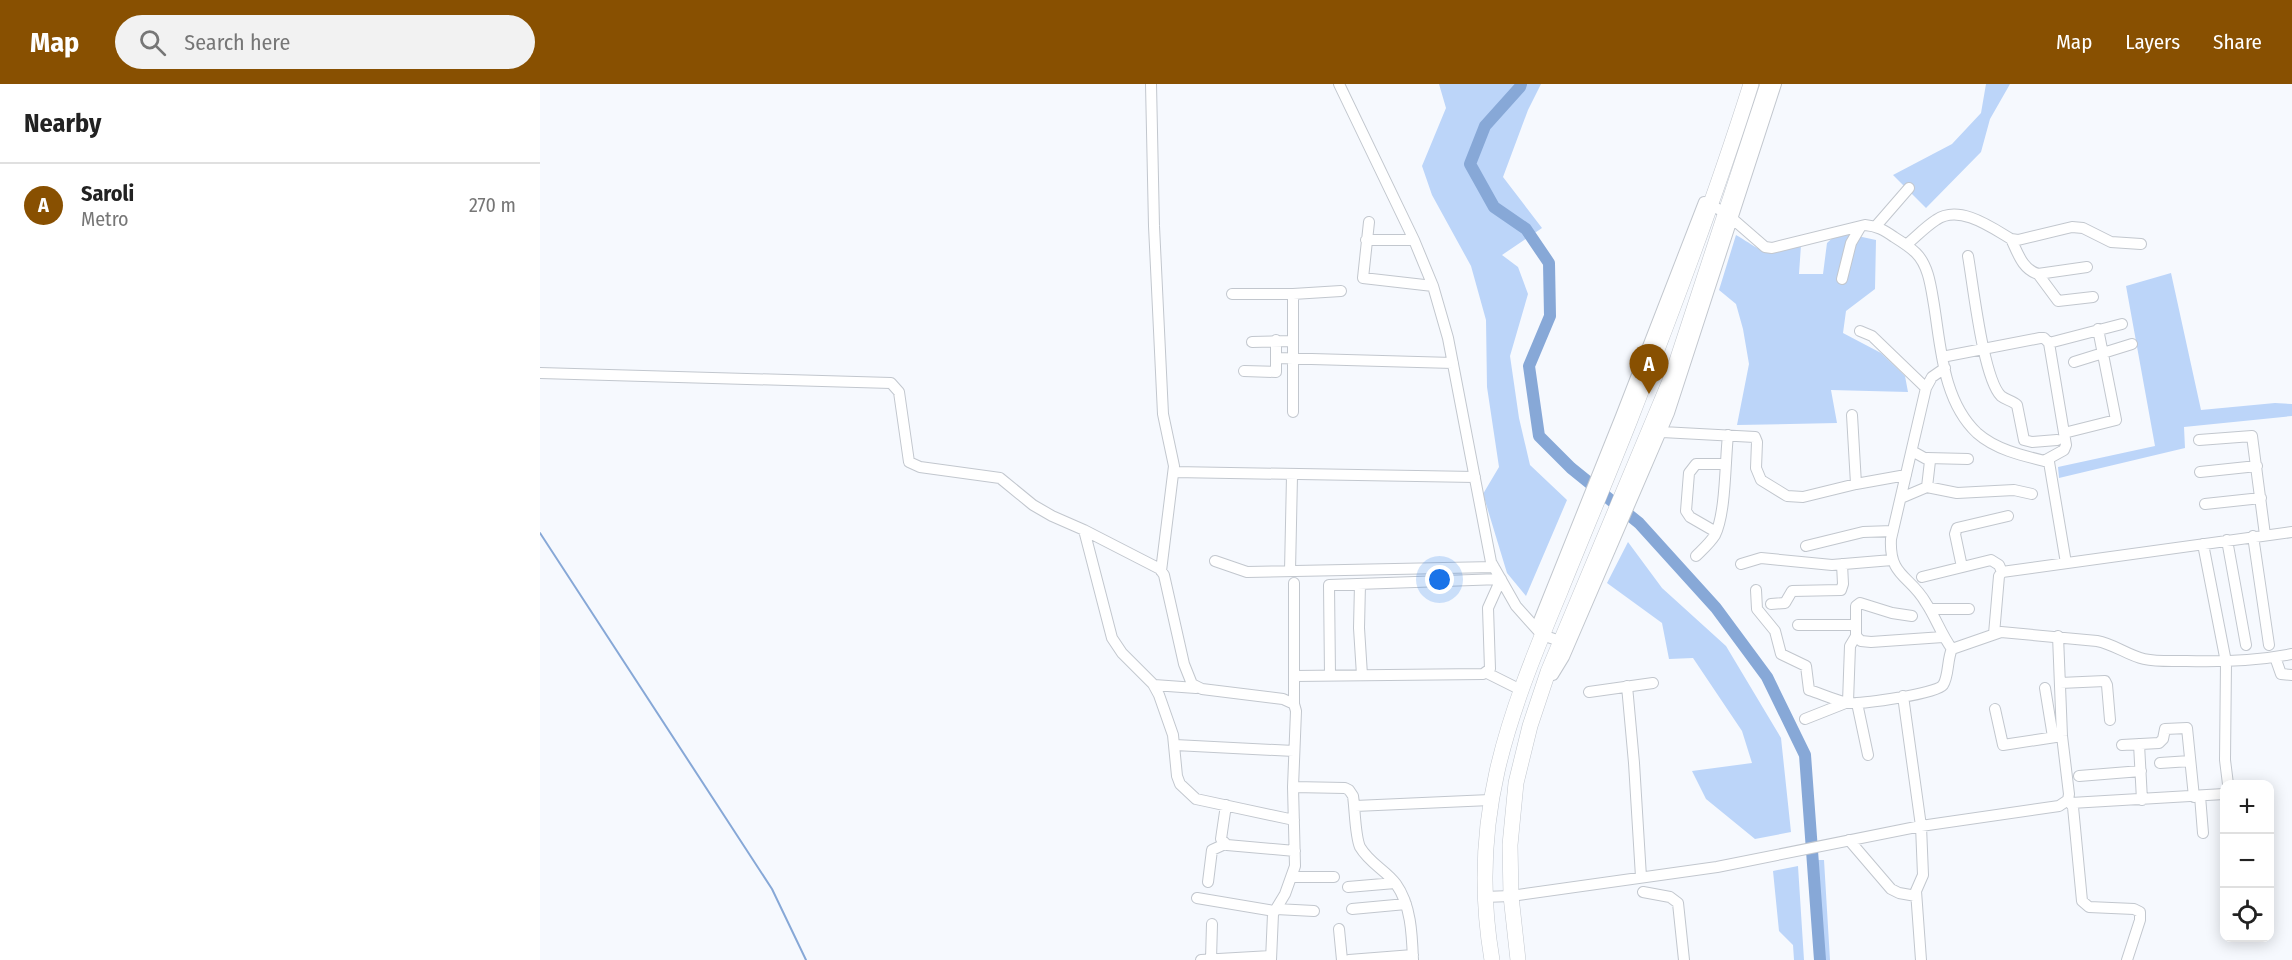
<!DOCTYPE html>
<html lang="en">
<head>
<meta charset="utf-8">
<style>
	:root { --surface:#fff; --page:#f2f2f2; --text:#222; --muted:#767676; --line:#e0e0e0; --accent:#885001 }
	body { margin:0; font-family:"Fira Sans Condensed",sans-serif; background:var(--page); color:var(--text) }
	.controls { position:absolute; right:18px; bottom:18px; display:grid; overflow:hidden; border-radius:12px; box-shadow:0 3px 15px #0003 }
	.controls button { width:54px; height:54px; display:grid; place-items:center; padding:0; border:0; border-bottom:2px solid var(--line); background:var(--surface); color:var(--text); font:30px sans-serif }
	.you { position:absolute; left:900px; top:496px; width:21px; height:21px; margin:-15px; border:4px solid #fff; border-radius:50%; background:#1a73e8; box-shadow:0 0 0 9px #1a73e833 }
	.badge { display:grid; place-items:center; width:39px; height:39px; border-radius:50%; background:var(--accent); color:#fff; font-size:20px; font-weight:700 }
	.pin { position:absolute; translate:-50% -50px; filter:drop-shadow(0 2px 3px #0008) }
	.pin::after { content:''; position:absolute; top:32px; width:21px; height:18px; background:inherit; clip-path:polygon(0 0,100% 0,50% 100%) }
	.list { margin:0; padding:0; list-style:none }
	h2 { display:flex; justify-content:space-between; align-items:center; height:78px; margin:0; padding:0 24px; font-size:26px }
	h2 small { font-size:20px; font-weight:400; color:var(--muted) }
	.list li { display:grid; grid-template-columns:39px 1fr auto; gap:18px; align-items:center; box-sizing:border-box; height:84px; padding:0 24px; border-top:2px solid var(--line) }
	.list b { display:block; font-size:22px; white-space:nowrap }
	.list p { margin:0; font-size:20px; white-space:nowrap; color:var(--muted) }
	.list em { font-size:20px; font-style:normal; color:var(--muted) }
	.icon { flex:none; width:33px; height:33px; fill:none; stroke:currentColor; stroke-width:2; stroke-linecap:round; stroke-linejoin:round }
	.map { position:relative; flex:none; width:1752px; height:876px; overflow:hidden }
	header { display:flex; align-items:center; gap:36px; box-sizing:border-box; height:84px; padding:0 30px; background:var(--accent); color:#fff }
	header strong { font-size:28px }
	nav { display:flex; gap:33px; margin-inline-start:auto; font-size:21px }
	.search { width:420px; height:54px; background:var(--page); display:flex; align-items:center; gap:15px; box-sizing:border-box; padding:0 21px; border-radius:33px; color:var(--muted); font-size:22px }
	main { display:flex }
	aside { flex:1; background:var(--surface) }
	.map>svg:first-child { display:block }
	.green { fill:#bcd5f9 }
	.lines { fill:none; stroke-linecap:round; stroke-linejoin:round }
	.stream { stroke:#87a8d7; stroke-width:2 }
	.river { stroke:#87a8d7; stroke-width:12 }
	.minor-casing { stroke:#c2c7ce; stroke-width:12 }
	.highway-casing { stroke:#c2c7ce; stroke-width:16 }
	.minor { stroke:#fff; stroke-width:10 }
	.highway { stroke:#fff; stroke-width:15 }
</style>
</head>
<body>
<header>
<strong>Map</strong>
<div class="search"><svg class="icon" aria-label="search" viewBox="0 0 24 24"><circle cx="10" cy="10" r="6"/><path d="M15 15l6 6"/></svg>Search here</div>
<nav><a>Map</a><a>Layers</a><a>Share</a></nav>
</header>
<main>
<aside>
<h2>Nearby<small></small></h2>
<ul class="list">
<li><span class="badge">A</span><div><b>Saroli</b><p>Metro</p></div><em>270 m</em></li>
</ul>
</aside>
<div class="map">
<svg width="1752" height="876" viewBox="0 0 1752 876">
	<rect width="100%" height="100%" fill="#f6f9fe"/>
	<path class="green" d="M899 0H1001L988 26 963 93 1002 144 962 171 978 183 988 210 970 272 979 334 990 381 1027 416 986 512 967 489 943 410 959 383 947 303 946 236 931 182 892 111 882 82 906 24Z
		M1446 0H1470L1450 35 1441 68 1386 124 1353 91 1412 60 1441 29Z
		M1299 148 1336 156 1335 205 1306 227 1303 249 1341 269 1365 292 1368 308 1291 306 1297 339 1197 341 1209 280 1203 245 1196 220 1179 206 1196 151C1228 170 1225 174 1261 161L1259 190H1283L1287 159Z
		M1631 189 1661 326 1735 319 1752 320V332L1644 343 1645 364 1519 394 1518 383 1615 362 1586 202Z
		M1088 458 1122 504 1186 562 1241 654 1251 748 1215 755 1166 715 1152 687 1212 679 1202 647 1153 574 1129 575 1122 539 1067 499Z
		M1278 776H1284L1290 876H1284Z
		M1258 782 1264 876H1254L1253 861 1239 847 1233 787Z"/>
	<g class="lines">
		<path class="stream" d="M0 449 232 805 266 876"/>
		<path class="river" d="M981 0 980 3 945 42 930 80 954 123 986 145 1009 179 1010 232 989 282 999 352 1031 384 1099 439 1176 524 1227 593 1265 671 1280 876"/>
		<defs>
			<path id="minor" d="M611 0 614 142 623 330 634 382 621 487
				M799 0 874 156 893 202 908 254 951 478 976 522 1002 551 1026 559
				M1166 118 1187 130 1225 163 1232 164 1325 141C1337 142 1344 146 1354 153 1362 158 1370 163 1376 169 1389 182 1391 204 1394 221 1401 264 1403 317 1437 349 1456 366 1484 372 1509 378L1526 479
				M829 138 823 194 893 202
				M1336 142 1369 104
				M1471 155C1478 169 1482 185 1498 190L1547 183
				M826 156H874
				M1366 161C1376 153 1385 143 1396 136 1419 120 1451 143 1471 155L1478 156 1532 143 1543 144 1571 158 1601 160
				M1428 172C1433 200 1443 294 1461 312 1466 316 1473 317 1477 321L1484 356 1492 358 1517 356
				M1498 190 1518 217 1553 213
				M1302 195 1311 159 1321 142
				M692 210H753L801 207
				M1320 247 1332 252 1386 304
				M712 258 753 257
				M1509 259 1582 240
				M1402 273 1500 254H1504L1509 259 1526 361 1524 366 1504 377
				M736 274 913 279
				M1534 278 1592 260
				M1405 284 1392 293 1386 304 1351 455C1349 493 1370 491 1386 519 1396 534 1401 550 1412 565
				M704 287 736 288V256
				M0 289 351 299 359 308 369 378 380 383 460 394 493 421 512 432 544 446 620 485 624 491 644 580 652 600 662 605 743 615 754 620 756 627 753 703 755 782 745 810 733 830 731 876
				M753 328V210
				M1312 331 1316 400
				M1122 348 1215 353 1217 358 1216 384 1221 396 1247 412 1263 413 1316 400 1366 391
				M1524 349 1576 336 1558 245
				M1659 356 1712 352 1725 451
				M1372 367 1390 377 1387 403
				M1387 374 1428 375
				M634 388 935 393
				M1660 388 1717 382
				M1361 414 1387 403 1417 409 1474 406 1492 410
				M1665 420 1721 414
				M544 446 572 554 582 569 613 600 619 611 633 651 637 692 640 700 656 715 754 736
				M1176 448 1150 433 1146 427 1149 389 1156 380H1185
				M1713 452 1729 561
				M1687 456 1706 561
				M1663 460 1686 578 1685 676 1688 700
				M1266 462 1323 448 1353 447
				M1156 472C1163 465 1170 459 1175 451 1186 429 1185 377 1188 351
				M675 477 707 488 954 483
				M1201 480 1221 474 1292 481 1352 476
				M1422 483 1415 450 1417 444 1468 432
				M750 487 752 392
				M1382 493 1451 476 1459 481 1462 488
				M820 500 819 544 822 591
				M1216 506 1217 525 1235 547 1241 570 1266 582 1269 606C1282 610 1296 617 1309 619 1322 620 1396 610 1403 601 1409 592 1407 575 1412 565L1461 548 1557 557C1574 560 1587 571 1604 575 1618 578 1632 577 1646 577 1682 578 1717 577 1752 570
				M1231 520 1245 519 1252 507 1301 506 1303 500 1302 480
				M1390 525H1429
				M1372 532 1352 529 1320 519 1316 522V552L1321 557 1331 558 1403 553
				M1258 541H1316
				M996 544 1081 332 1164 118
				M1454 550 1459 492 1462 488 1752 448
				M1735 573 1741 590 1752 591
				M947 589 981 606
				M1013 591 1024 573 1129 329 1236 0
				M754 592 943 590 950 585 948 524 961 495 789 501 790 591
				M1520 599 1565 597 1567 601 1570 636
				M614 601 656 604
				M1087 602 1094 679 1101 793
				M1505 604 1513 653
				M1049 608 1113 599
				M1363 612 1381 742 1383 791 1376 807 1381 876
				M1317 619 1328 671
				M754 620V499
				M1455 625 1463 661 1522 652
				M1265 635 1308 618 1310 562 1316 552
				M1599 660 1602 716
				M635 661 754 667
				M1582 661 1619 659 1623 655 1625 645 1647 644 1654 713
				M1620 679 1650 677
				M1539 692 1601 687
				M753 703 805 704 809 706 813 712C815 725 815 752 820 763 830 780 846 786 856 800 871 821 872 850 873 876
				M1660 712 1663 749
				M1528 716 1533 723 1542 817 1549 823 1594 825 1600 828V836L1587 876
				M1531 719 1684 710
				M686 721 681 755 687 761 755 767
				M815 722 950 716
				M1309 756 1351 805 1359 809 1376 812
				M753 793H794
				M668 798 672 766 685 760
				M808 803 855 799
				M1103 808 1130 813 1138 819 1144 876
				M944 813 971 812 1177 783 1381 742 1519 722 1528 716 1529 710 1522 652 1518 552
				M657 814 734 827
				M736 825 774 827
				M812 825 866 820
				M799 845 802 876
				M671 875 672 840
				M661 876 731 872
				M809 876 873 871"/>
			<path id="highway" d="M952 876C928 736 967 635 1020 508 1043 451 1067 394 1090 336 1133 225 1175 114 1211 0
				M978 876 971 812 970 761 976 699 990 642 1008 588 1132 292 1228 0"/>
		</defs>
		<use href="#minor" class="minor-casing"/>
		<use href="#highway" class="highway-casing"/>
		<use href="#minor" class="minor"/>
		<use href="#highway" class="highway"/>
	</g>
</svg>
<div class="controls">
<button>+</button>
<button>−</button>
<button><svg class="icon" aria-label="locate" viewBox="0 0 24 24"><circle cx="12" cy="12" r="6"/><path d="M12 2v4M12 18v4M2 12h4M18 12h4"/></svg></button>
</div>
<div class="you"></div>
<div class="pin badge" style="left:1109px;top:310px">A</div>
</div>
</main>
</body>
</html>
